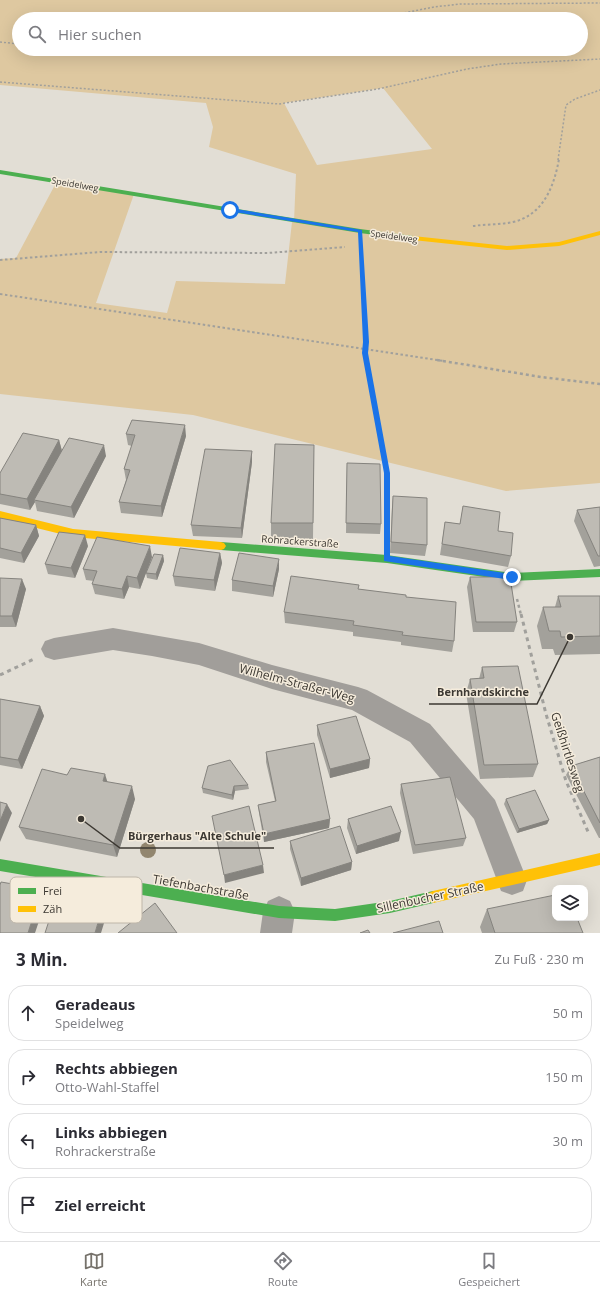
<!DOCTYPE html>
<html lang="de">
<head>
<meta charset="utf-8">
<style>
	:root { --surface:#fff; --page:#f2f2f3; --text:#2b2b33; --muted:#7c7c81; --line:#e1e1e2; --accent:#76726b }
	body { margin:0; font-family:"Open Sans",sans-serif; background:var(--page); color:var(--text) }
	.controls { position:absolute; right:12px; bottom:12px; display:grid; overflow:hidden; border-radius:8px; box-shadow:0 4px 16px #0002 }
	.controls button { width:36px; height:36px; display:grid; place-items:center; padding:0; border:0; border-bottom:1px solid var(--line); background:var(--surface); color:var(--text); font:20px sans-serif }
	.stop { position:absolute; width:12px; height:12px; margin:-9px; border:3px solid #1a73e8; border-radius:50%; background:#fff }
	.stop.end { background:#1a73e8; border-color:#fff; box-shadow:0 1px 4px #0008 }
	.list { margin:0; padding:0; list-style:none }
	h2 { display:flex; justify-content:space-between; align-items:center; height:52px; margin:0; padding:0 16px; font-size:17px }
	h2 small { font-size:13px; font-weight:400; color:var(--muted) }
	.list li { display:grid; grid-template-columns:26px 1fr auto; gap:12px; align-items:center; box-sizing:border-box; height:56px; margin:0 8px 8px; padding:0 8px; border:1px solid var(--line); border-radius:16px }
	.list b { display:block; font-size:15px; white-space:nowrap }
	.list p { margin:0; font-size:13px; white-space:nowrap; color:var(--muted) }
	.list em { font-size:13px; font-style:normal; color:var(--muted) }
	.icon { flex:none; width:22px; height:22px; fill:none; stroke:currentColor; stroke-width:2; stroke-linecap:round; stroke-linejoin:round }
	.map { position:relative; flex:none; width:600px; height:933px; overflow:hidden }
	.search { position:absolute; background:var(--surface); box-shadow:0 4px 16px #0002; left:12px; right:12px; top:12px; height:44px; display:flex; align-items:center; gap:10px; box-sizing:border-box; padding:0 14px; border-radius:22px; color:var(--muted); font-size:15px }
	.sheet { height:308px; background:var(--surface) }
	nav { display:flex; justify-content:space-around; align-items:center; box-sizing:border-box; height:56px; border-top:1px solid var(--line); background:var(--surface); font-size:11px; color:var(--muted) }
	nav a { display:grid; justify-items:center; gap:2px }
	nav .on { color:var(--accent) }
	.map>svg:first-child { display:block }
	.green { fill:#dec8a0; fill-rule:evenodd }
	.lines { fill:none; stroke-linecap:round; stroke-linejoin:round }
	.path-far3 { stroke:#a1a09c; stroke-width:1.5; stroke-dasharray:2 2; stroke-linecap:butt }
	.path-far2 { stroke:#a1a09c; stroke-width:2; stroke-dasharray:2.5 2.5; stroke-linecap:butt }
	.path-far1 { stroke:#a1a09c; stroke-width:2.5; stroke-dasharray:3 3; stroke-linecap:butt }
	.path { stroke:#a1a09c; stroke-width:3; stroke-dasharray:4 4; stroke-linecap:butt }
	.street { fill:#a19e9a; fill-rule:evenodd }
	.fast { fill:#4caf50; fill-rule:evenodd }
	.slow { fill:#ffc107; fill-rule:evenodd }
	.tree { fill:#92866f }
	.wall { fill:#a3a19b }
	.shaded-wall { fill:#85837e }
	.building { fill:#bebbb4; stroke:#85837e }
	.route { fill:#1a73e8 }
	.labels { text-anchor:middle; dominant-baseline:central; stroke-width:3; stroke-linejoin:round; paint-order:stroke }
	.far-street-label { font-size:9px; fill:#3c3832; stroke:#f5ecdc }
	.street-label { font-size:10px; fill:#3c3832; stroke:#f5ecdc }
	.near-street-label { font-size:12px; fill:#3c3832; stroke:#f5ecdc }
	.key { fill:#f5ecdc; stroke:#beb6a9; stroke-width:1 }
	.key-label { font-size:11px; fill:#3c3832 }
	.leader { fill:none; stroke:#3c3832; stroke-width:1.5 }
	.callout-dot { fill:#3c3832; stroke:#f5ecdc; stroke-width:1.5 }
	.callout-label { font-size:11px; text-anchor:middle; font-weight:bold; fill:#3c3832; stroke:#f5ecdc; stroke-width:3; stroke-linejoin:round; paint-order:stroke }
</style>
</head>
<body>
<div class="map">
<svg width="600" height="933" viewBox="0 0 600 933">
	<rect width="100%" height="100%" fill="#e2ded5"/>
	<path class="green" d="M0 0H600V483L506 491 193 415 0 394V259L16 258 57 181 134 194 96 303 167 313 176 281 285 284 292 222H294L296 174 209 147 213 127 206 103 0 85ZM19 19H581V49H19ZM383 88 432 149 317 165 284 103Z"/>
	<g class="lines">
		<path class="path-far3" d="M373 19 434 7 460 4 600 3
			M0 42 19 44
			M0 82 279 104 378 89 467 69 501 64 600 59
			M558 160 566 105 575 99 600 90"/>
		<path class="path-far2" d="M473 226C486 224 500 225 513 222 543 215 554 187 559 159
			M361 247 367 361
			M0 260 100 252 268 253 345 247
			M0 294 444 361"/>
		<path class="path-far1" d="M366 360 387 473V536
			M437 360 541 377 600 384
			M517 599 521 615"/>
		<path class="path" d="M521 614 546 714 566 781 589 834
			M0 675 34 659"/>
		<path class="street" d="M113 628 199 643 272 665 358 687 367 690 430 724 495 800 527 880 523 891 512 895 501 891 474 819 410 742 352 710 272 689 199 665 152 656 113 650 54 660 45 657 41 649 45 641 54 638Z
			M279 896 290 901 295 912 292 933H260L263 912 268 901Z"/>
		<path class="fast" d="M0 170 360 229 413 236 417 238 413 240 360 233 0 174Z
			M221 542 387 555 512 573 600 569V577L512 581 387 563 221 550 218 549 216 546 218 543Z
			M0 859 279 906 335 909 390 901 433 891 437 893 439 897 437 901 433 903 390 913 335 921 279 918 0 871Z"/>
		<path class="slow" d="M600 231V235L559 246 507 250 413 240 409 238 413 236 507 246 559 242Z
			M0 511 73 529 221 542 224 543 226 546 224 549 221 550 73 537 0 519Z
			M600 853V865L433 903 429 901 427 897 429 893 433 891Z"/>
	</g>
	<circle class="tree" cx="148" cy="850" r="8"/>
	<path class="wall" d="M126 434 186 436 162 517 121 513 119 502 126 480 124 469 132 446 128 445Z
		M59 440 62 451 106 456 74 518 37 511 35 502 30 510 0 504V473Z
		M314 445 313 539 271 538V523Z
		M252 451V462L242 538 193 536 191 525Z
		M347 463 381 524 380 534 346 533Z
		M393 496 427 545 425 556 390 553 392 507Z
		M463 506 498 531 511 556 508 567 440 555 445 522 460 524Z
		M600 507V566L594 567 574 521 577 510Z
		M0 518 36 525 39 536 24 563 0 558Z
		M88 546 75 578 48 574 45 564Z
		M220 553 222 563 215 591 175 586 173 576Z
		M163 555 164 561 157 580 147 578 146 573Z
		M152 557 140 589 129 587 124 599 95 594 92 584 94 581 86 580 83 569Z
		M279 569 273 597 232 591V580Z
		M470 577 517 622 514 632H473L467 587Z
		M0 578 26 589 16 627H0Z
		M358 589 406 597 454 641 452 652 401 645V642L353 636V632L285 623 284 612Z
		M558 596H600V654L555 655 553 649H542L537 626 543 607H555Z
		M482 667 538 764 533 777 480 779 466 693 470 679H479Z
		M0 699 40 706 44 716 22 769 0 765Z
		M317 725 370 759 369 768 330 778 317 735Z
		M266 752 330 819 329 828 264 842 259 813 258 805 275 801 266 762Z
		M600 757V838H599L566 775 571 766Z
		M67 775 107 782 135 799 117 857 26 839 19 827Z
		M401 784 466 838 463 846 413 854 400 793Z
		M248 785 249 789 235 791 233 800 203 793 202 788Z
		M506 799 549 820 547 824 517 833 504 804Z
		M348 819 399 841 356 854 347 828Z
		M290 841 352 862 351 870 301 886 290 849Z
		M487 909 583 933H482L480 927Z"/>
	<path class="shaded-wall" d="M185 425 186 436 162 517 161 506Z
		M59 440 62 451 34 500 35 502 30 510 27 499Z
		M104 445 106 456 74 518 71 507Z
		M252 451V462L242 538 241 528Z
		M36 525 39 536 24 563 21 553Z
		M85 535 88 546 75 578 71 568Z
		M150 546 152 557 140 589 137 578Z
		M220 553 222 563 215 591 214 580Z
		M163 555 164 561 157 580 156 574Z
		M279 559V569L273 597V586Z
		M127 576 129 587 124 599 122 589Z
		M22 579 26 589 16 627 12 616Z
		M40 706 44 716 22 769 18 760Z
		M370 759 369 768 330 778V769Z
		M105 774 109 787 103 781Z
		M132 786 135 799 117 857 113 845Z
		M234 786 235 791 233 800 232 795Z
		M7 804 12 813 0 842V821Z
		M330 819 329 828 264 842V834Z
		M549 820 547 824 517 833 519 829Z
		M401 832 399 841 356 854 357 846Z
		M352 862 351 870 301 886V878Z
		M263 865 264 873 225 883 224 875Z
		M42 889 47 897 35 933H28Z
		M104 902 108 910 101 933H95Z"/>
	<path class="building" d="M132 420 185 425 161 506 119 502 130 470 124 469 135 435 126 434Z
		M23 433 59 440 27 499 0 494V473Z
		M69 438 104 445 71 507 34 500Z
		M275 444 314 445 313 523H271Z
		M205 449 252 451 241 528 191 525Z
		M347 463 380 464 381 524 346 523Z
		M393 496 427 498V545L391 542Z
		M463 506 500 512 498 531 513 533 511 556 442 544 445 522 460 524Z
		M600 507V556H598L577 510Z
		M0 518 36 525 21 553 0 548Z
		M59 532 85 535 71 568 45 564Z
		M97 537 150 546 137 578 127 576 122 589 92 584 97 571 83 569Z
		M180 548 220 553 214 580 173 576Z
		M239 553 279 559 273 586 232 580Z
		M154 554 163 555 156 574 146 573Z
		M291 576 359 585 358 589 406 595V597L456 602 454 641 402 635 403 632 353 625 354 621 284 612Z
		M470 577H510L517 622H476Z
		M0 578 22 579 12 616H0Z
		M558 596H600V636L561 637 560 631H549L543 607H561Z
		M518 666 538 764 484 765 470 679 484 678 482 667Z
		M0 699 40 706 18 760 0 757Z
		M356 716 370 759 330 769 317 725Z
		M314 743 330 819 264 834 258 805 276 801 266 752Z
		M600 757V823L571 766Z
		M230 760 248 785 234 786 232 795 202 788 208 766Z
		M71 768 105 774 103 781 132 786 113 845 19 827 42 769 67 775Z
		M450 777 466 838 415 845 401 784Z
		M535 790 549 820 519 829 506 799Z
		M0 802 7 804 0 821Z
		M249 806 263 865 224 875 212 816Z
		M391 806 401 832 357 846 348 819Z
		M340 826 352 862 301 878 290 841Z
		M1 882 42 889 28 933H0V885Z
		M58 893 104 902 95 933H45Z
		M555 895V918H577L583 933H495L487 909Z
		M155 903 177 933H118Z
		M439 921 443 933H393Z
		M368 930 370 933H360Z"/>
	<path class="route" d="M230 208 362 230 369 342 368 353 390 473V556L512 574 515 577 514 579 512 580 384 561V473L362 353 363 342 358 232 228 211Z"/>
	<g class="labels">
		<g class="far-street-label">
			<text transform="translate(75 184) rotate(10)">Speidelweg</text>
			<text transform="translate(394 236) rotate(8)">Speidelweg</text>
		</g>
		<g class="street-label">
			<text transform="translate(300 541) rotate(4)">Rohrackerstraße</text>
		</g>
		<g class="near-street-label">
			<text transform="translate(297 683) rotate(15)">Wilhelm-Straßer-Weg</text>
			<text transform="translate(568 752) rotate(72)">Geißhirtlesweg</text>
			<text transform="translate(201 887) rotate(10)">Tiefenbachstraße</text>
			<text transform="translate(430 897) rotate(-12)">Sillenbucher Straße</text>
		</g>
	</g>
	<rect x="10" y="877" width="132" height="46" rx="6" class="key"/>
	<rect x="18" y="888" width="18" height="6" fill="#4caf50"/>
	<rect x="18" y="906" width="18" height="6" fill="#ffc107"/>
	<g class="key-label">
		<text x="43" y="895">Frei</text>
		<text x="43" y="913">Zäh</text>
	</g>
	<path class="leader" d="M570 637L537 704H429M81 819L120 848H274"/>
	<g class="callout-dot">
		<circle cx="570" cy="637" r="4"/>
		<circle cx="81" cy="819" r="4"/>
	</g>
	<g class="callout-label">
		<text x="483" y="696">Bernhardskirche</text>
		<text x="197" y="840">Bürgerhaus "Alte Schule"</text>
	</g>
</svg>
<div class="controls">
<button><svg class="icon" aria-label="layers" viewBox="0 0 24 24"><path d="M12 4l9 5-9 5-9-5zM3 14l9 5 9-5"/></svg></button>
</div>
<div class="stop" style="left:230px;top:210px"></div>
<div class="stop end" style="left:512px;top:577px"></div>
<div class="search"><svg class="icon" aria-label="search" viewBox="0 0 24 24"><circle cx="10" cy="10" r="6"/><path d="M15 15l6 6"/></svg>Hier suchen</div>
</div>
<section class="sheet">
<h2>3 Min.<small>Zu Fuß · 230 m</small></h2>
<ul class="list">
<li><svg class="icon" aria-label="ahead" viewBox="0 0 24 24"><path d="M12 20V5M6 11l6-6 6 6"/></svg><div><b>Geradeaus</b><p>Speidelweg</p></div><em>50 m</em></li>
<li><svg class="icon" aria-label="right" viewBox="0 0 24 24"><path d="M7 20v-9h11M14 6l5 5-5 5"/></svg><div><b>Rechts abbiegen</b><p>Otto-Wahl-Staffel</p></div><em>150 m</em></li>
<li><svg class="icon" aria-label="left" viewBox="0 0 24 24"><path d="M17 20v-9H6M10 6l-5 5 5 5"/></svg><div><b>Links abbiegen</b><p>Rohrackerstraße</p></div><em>30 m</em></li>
<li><svg class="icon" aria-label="arrive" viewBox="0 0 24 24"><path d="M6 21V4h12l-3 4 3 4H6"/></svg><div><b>Ziel erreicht</b></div></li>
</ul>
</section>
<nav>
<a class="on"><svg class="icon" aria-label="map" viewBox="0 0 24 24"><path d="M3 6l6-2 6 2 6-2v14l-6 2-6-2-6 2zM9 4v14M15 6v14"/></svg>Karte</a>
<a><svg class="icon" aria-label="directions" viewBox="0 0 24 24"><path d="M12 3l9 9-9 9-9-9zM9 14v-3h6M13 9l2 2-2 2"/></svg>Route</a>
<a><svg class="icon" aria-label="saved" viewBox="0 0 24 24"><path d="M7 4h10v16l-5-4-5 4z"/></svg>Gespeichert</a>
</nav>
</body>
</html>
